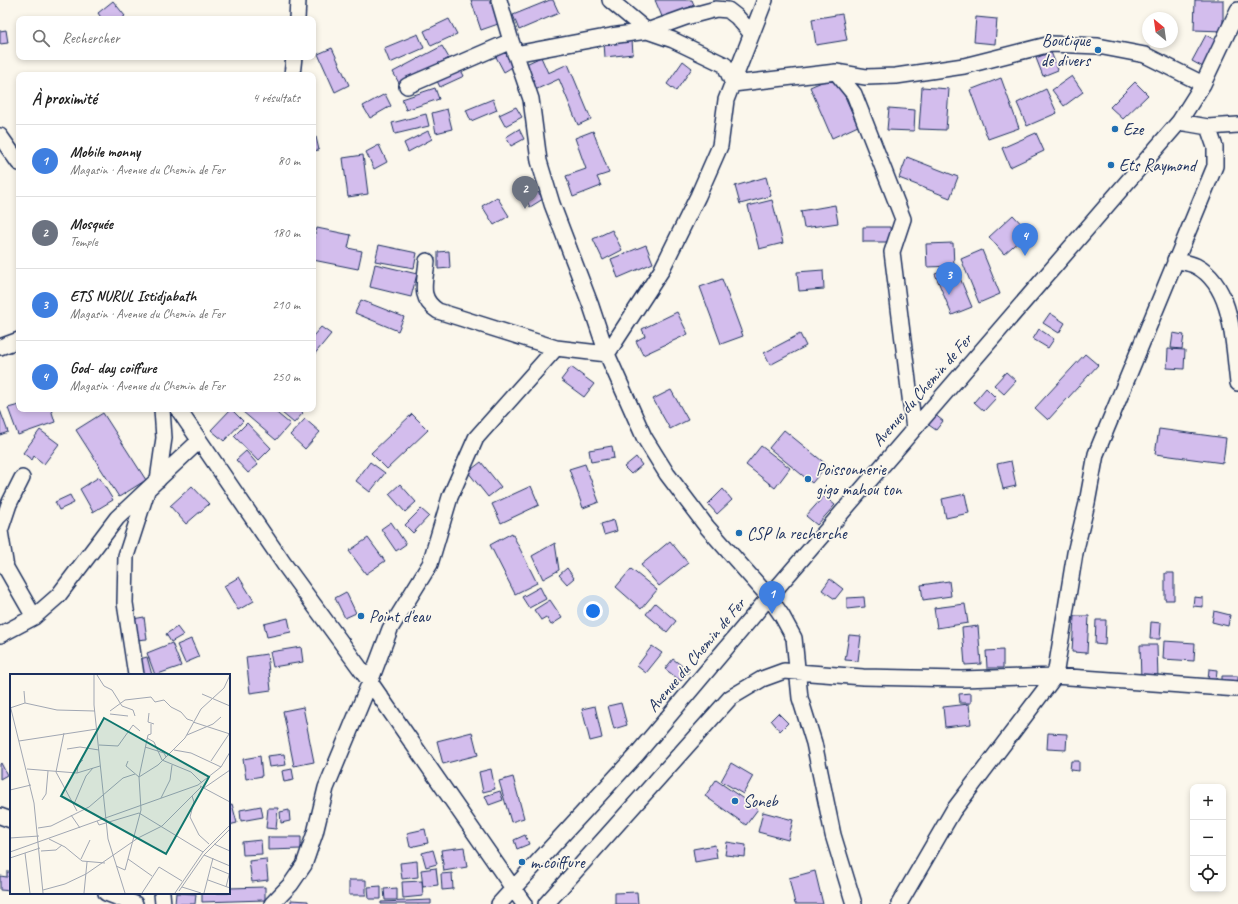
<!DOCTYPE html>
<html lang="fr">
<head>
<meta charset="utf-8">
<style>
	:root { --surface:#fff; --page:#f2f2f2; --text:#222; --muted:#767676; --line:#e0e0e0; --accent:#0f766e }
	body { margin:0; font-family:Caveat,sans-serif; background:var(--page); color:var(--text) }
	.controls { position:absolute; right:12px; bottom:12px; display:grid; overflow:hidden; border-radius:8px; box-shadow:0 2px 6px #0003 }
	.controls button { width:36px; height:36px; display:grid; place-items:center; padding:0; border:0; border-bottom:1px solid var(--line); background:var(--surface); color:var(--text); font:20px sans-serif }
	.compass { position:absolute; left:1142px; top:12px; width:36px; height:36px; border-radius:50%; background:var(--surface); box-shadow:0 2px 6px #0003; rotate:331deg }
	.you { position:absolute; left:593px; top:611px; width:14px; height:14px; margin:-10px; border:3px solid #fff; border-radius:50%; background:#1a73e8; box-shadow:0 0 0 6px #1a73e833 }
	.badge { display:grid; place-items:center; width:26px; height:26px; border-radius:50%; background:var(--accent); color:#fff; font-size:13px; font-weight:700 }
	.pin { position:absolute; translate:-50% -33px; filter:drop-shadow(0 1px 2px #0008) }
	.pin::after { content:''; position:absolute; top:21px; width:14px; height:12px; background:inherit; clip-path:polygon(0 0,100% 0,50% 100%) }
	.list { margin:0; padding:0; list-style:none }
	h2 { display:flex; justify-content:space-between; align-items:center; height:52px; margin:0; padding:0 16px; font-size:17px }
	h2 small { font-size:13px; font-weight:400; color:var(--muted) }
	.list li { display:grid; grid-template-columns:26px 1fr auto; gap:12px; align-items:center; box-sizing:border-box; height:72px; padding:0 16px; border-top:1px solid var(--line) }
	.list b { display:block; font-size:15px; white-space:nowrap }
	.list p { margin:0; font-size:13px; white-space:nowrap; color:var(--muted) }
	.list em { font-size:13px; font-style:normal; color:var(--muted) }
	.icon { flex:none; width:22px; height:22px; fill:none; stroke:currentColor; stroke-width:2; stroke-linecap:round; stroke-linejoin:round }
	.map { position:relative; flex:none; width:1238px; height:904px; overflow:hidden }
	.search { position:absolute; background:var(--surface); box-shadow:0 2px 6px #0003; left:16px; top:16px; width:300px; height:44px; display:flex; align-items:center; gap:10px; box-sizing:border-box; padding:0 14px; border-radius:8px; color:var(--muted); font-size:15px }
	.panel { position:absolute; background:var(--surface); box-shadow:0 2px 6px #0003; left:16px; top:72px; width:300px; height:340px; border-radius:8px }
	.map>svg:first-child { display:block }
	.building { fill:#d3bded; stroke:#1b2f5e }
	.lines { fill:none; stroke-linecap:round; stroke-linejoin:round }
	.street-casing { stroke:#1b2f5e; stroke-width:18 }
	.street { stroke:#fbf7ec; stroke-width:15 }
	.poi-dot { fill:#1f6fb2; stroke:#fbf7ec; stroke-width:1.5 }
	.labels { text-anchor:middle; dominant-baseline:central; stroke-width:3.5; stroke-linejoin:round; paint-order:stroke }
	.poi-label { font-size:17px; fill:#1b2f5e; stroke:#fbf7ec; text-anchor:start }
	.street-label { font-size:17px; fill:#1b2f5e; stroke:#fbf7ec }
	.inset-road { fill:none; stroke:#a1a7b3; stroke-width:1 }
	.view { fill:#0f766e; fill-opacity:0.15; stroke:#0f766e; stroke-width:2 }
	.inset-edge { fill:none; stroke:#1b2f5e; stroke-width:2 }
</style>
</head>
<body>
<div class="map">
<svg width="1238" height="904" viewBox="0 0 1238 904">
	<rect width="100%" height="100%" fill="#fbf7ec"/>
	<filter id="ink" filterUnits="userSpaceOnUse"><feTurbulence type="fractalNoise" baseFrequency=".025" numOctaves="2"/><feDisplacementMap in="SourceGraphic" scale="8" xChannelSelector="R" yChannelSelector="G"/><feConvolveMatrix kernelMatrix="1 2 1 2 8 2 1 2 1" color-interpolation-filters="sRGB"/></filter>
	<g filter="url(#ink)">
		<path class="building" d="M471 0H492L501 23 481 30Z
			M550 0H553L559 13 519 30 513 15Z
			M655 0H692L694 5 663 19Z
			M1195 0H1223V31L1194 30Z
			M113 1 125 16 121 19H102L98 13Z
			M842 14 847 40 816 45 812 19Z
			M976 17 997 19 995 44 974 42Z
			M449 19 457 34 431 46 424 31Z
			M6 30 8 43 0 44V31Z
			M418 34 424 48 390 63 384 48Z
			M1206 35 1217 41 1203 67 1192 61Z
			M632 40 633 54 605 57 604 43Z
			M442 46 449 58 400 85 393 72Z
			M332 48 349 85 335 92 318 54Z
			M506 49 514 66 504 72 495 55Z
			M1051 52 1058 70 1043 76 1036 58Z
			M541 57 548 73 568 64 591 119 578 125 559 79 535 90 524 65Z
			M683 61 692 68 676 91 667 84Z
			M459 66 464 76 440 87 435 77Z
			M836 76 858 126 832 138 810 87Z
			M1072 76 1083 92 1064 106 1052 90Z
			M1001 78 1019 128 988 139 970 90Z
			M1135 82 1148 95 1123 119 1110 107Z
			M922 87 949 89 946 130 919 129Z
			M435 88 439 99 406 110 402 99Z
			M1046 89 1057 113 1027 126 1017 103Z
			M385 94 391 106 370 118 363 106Z
			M493 99 497 110 471 121 466 110Z
			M516 107 522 117 505 126 499 115Z
			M889 108 915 110 914 131 887 130Z
			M447 109 452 129 436 133 432 113Z
			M426 114 429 126 395 134 392 123Z
			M519 129 524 139 511 146 506 137Z
			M428 131 432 139 408 152 404 143Z
			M593 131 609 173 597 177 601 186 573 197 566 176 586 169 575 138Z
			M1036 133 1044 151 1010 167 1002 148Z
			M316 137 319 150 313 151V138Z
			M379 145 387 162 374 169 366 152Z
			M363 155 368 194 348 197 343 158Z
			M907 157 958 177 950 198 899 178Z
			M766 177 771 196 740 204 735 186Z
			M538 192 543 199 530 207 526 199Z
			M497 197 509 216 494 225 482 206Z
			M772 200 783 243 759 249 748 206Z
			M835 205 838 223 804 228 801 211Z
			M1013 215 1029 232 1004 254 989 237Z
			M863 227H890L891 242H863Z
			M317 228 351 235 348 248 362 251 358 269 313 260V246Z
			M612 230 622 250 603 260 593 239Z
			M953 243 954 266 927 267 926 244Z
			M379 245 417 253 414 268 375 261Z
			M646 245 653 263 618 278 611 259Z
			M982 250 1000 294 979 303 961 259Z
			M449 251 450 268 438 269V252Z
			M375 264 417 274 411 297 370 287Z
			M955 266 972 307 952 315 935 274Z
			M823 270 824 289 799 291 797 272Z
			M722 279 743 336 721 344 700 287Z
			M361 300 404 317 398 331 355 313Z
			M677 312 688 334 643 355 636 341 645 336 642 329Z
			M1050 313 1065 323 1059 333 1043 323Z
			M321 327 331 334 313 356V336Z
			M1039 329 1054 339 1048 348 1033 339Z
			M1173 333 1184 335 1182 349 1171 348Z
			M800 334 806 346 770 365 764 353Z
			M1168 349 1185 350 1184 369 1167 368Z
			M1085 354 1098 365 1048 420 1035 408Z
			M571 367 594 384 584 397 561 380Z
			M1006 372 1016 381 1004 394 994 385Z
			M986 388 996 398 984 411 974 402Z
			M671 390 688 420 670 429 653 399Z
			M19 405V409H51L55 422 18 435 8 408Z
			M231 409 243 421 224 441 211 430Z
			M246 409H272L290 424 276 440 243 412Z
			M285 409H299L303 413 294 423 282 413Z
			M0 410 8 432 0 435Z
			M103 413 146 480 119 497 76 430Z
			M412 414 428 430 387 469 371 453Z
			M934 414 943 421 936 430 926 423Z
			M305 419 320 432 305 449 290 435Z
			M247 423 271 448 258 461 234 436Z
			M1159 429 1226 438 1223 463 1155 454Z
			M40 430 59 444 44 464 34 456 32 460 23 453Z
			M784 430 827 465 812 483 769 448Z
			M612 446 614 458 591 462 589 450Z
			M761 446 790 468 775 488 746 465Z
			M246 451 258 465 248 473 236 460Z
			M636 457 642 465 631 474 624 467Z
			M1011 461 1016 486 1003 489 997 464Z
			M370 462 385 473 370 492 356 481Z
			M481 462 501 487 488 497 468 472Z
			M585 464 599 502 583 508 569 469Z
			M99 477 113 500 93 512 80 489Z
			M400 484 416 502 405 512 389 494Z
			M192 486 209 504 186 524 170 506Z
			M531 486 539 505 501 523 492 504Z
			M723 489 732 500 717 514 708 504Z
			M965 494 969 513 946 518 942 499Z
			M70 495 74 503 59 510 55 502Z
			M824 496 835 505 817 525 806 516Z
			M421 509 429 516 413 533 405 525Z
			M614 520 617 531 604 535 601 524Z
			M391 522 406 544 396 551 381 529Z
			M512 533 537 583 515 594 490 545Z
			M368 538 385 561 366 574 349 551Z
			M670 541 688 563 659 586 641 565Z
			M555 543 559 570 543 579 532 556Z
			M567 568 574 578 567 584 559 575Z
			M631 569 657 590 641 609 616 587Z
			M1165 573H1174V600H1165Z
			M239 577 254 601 238 610 224 586Z
			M830 579 843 589 835 599 822 590Z
			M949 581 951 596 923 600 921 585Z
			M540 587 546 599 529 608 522 597Z
			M346 592 356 613 345 618 335 598Z
			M864 597 865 607 847 609V598Z
			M1194 597 1203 598V607L1193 606Z
			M550 600 562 618 551 625 546 617 541 620 534 610Z
			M655 603 676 621 667 632 646 614Z
			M965 604 968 623 937 628 934 608Z
			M1214 611 1230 615 1228 626 1212 622Z
			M1074 616H1089L1087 653 1072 652Z
			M144 617 147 639 136 640 133 619Z
			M288 618 291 632 267 637 264 624Z
			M1096 620H1106L1105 645 1095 644Z
			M1151 622 1161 623 1160 639H1150Z
			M978 626 981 664 965 665 962 628Z
			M177 627 183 635 171 642 166 634Z
			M849 635 861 636 858 661 845 660Z
			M191 639 199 657 185 663 177 645Z
			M1164 641 1195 643 1194 661 1163 659Z
			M172 643 181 666 155 675 147 653Z
			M1140 645H1157L1158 680H1141Z
			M652 646 662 653 646 673 637 666Z
			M301 647 303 662 273 667 270 652Z
			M1003 650V668H987L986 651Z
			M267 654 271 690 250 693 246 657Z
			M147 657 152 675H140L136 660Z
			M673 659 689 671 681 681 665 669Z
			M1209 669 1217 670 1216 681 1208 680Z
			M1222 676H1238V685H1222Z
			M971 693V703H960L959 694Z
			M621 703 627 725 614 729 608 706Z
			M969 704 971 724 945 727 943 707Z
			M595 706 602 738 590 741 582 709Z
			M303 707 314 762 294 766 283 711Z
			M778 713 788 723 780 731 771 720Z
			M472 732 478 755 443 764 437 741Z
			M1048 733 1067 734 1066 750 1047 749Z
			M284 754 286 765 269 767 267 756Z
			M260 756 262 776 246 779 243 759Z
			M1071 761H1079V771L1070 770Z
			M1 763 7 775 0 779V764Z
			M731 763 753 776 743 794 721 781Z
			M292 769 294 780 284 782 282 771Z
			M491 769 495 789 483 792 479 772Z
			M513 777 524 818 511 822 499 781Z
			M716 780 758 809 746 825 705 796Z
			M500 791 503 800 489 805 485 796Z
			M232 804 237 823 229 825V805Z
			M261 806 263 817 241 821 240 810Z
			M268 808H278L276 829 266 828Z
			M289 810 290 821 281 823 280 812Z
			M763 812 793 820 788 840 758 832Z
			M425 829 428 843 410 847 407 833Z
			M525 835 529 844 517 849 514 840Z
			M268 837H301V849L268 850Z
			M261 840 262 854 243 855 242 842Z
			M727 842 746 845 745 857 725 855Z
			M715 845 717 858 695 862 693 849Z
			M464 847 467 867 444 871 441 850Z
			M433 850 437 864 426 867 422 853Z
			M266 859 268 880 252 882 249 861Z
			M417 861 418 877 402 879 400 863Z
			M436 868 438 885 423 887 421 870Z
			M815 871 823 904H795L789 878Z
			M7 872H11V891L0 890V876L7 877Z
			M452 873 453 889 442 890 441 874Z
			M349 880H366V895H349Z
			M422 881 423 896 403 898 402 882Z
			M381 886V899H369L368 887Z
			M265 887V900L202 902V893H229V888Z
			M397 888V900H385L384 889Z
			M637 892 638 904H615V893Z
			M176 893 196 894 195 904H175Z
			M291 900 308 901V904H291Z
			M431 900V904H381V902Z"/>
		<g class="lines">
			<defs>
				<path id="street" d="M499 0 511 41 531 99 539 161 552 204 591 306 607 354 644 437 667 474 707 527 769 597 782 616 794 638 800 698 814 743 833 835 854 904
					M610 0 647 31 673 40 725 65 733 84 836 72 866 77 896 76 964 66 1051 44 1098 46 1145 55 1203 84
					M297 19 298 0
					M515 54 611 36 647 31 686 17 716 9 728 10 737 17 751 33
					M836 72 854 94 903 219 892 252 914 429
					M292 75 294 57
					M407 86 511 41
					M1179 122 1208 127 1238 125
					M0 136 19 163
					M1175 260C1182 262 1190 263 1196 266 1234 286 1233 345 1238 383
					M427 261C425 283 418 298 438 311L556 348 607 354 661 271 698 196 720 146 726 100 765 0
					M0 347 19 340
					M178 409 284 564 370 682 524 904
					M22 478 9 504 0 531 6 568 34 617
					M158 480 164 438 162 409
					M0 635 34 617 58 596 117 518 199 441
					M136 675 125 603 126 556 147 491
					M0 816 11 820
					M106 893 135 904
					M162 893 163 904
					M272 904 291 884 304 865 315 833 326 788 370 682 390 629 430 564 450 497 476 438 556 348
					M499 904 637 754 769 597 1179 122 1203 84 1238 10
					M546 904 730 698 762 679 784 671 863 677 962 679 1055 676 1238 689
					M899 904 953 811 1055 676 1075 553 1087 503 1096 454 1215 166V147L1208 127"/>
			</defs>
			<use href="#street" class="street-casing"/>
			<use href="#street" class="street"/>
		</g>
	</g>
	<g class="poi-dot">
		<circle cx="1098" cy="50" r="4"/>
		<circle cx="1115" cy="129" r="4"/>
		<circle cx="1111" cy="165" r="4"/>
		<circle cx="808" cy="479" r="4"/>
		<circle cx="739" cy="533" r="4"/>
		<circle cx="361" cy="616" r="4"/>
		<circle cx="735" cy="801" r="4"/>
		<circle cx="522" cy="862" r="4"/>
	</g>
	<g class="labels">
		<g class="poi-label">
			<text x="1090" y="40" text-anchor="end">Boutique<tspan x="1090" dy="20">de divers</tspan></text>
			<text x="1123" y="129">Eze</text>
			<text x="1119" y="165">Ets Raymond</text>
			<text x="816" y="469">Poissonnerie<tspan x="816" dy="20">gigo mahou ton</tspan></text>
			<text x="747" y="533">CSP la recherche</text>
			<text x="369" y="616">Point d'eau</text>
			<text x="743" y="801">Soneb</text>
			<text x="530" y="862">m.coiffure</text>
		</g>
		<g class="street-label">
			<text transform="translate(922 390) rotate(-49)">Avenue du Chemin de Fer</text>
			<text transform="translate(696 655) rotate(-50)">Avenue du Chemin de Fer</text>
		</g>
	</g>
	<g transform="translate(10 674)">
		<rect width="220" height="220" fill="#fbf7ec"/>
		<path class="inset-road" d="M84 1V31L98 165 115 219M87 1 94 12 102 16 112 32 123 36 125 42M14 17 15 29M192 20 220 32M0 31 24 129 33 219M0 34 15 29 47 36 85 37M100 37 115 26 141 23 145 28 154 26 161 33 171 38 177 45 183 47M139 39 138 48 144 50M100 40 118 42M183 48 220 60M54 59 46 98 67 137M177 61 203 50 211 43M137 64 144 68 152 86 181 98 192 109M9 67 87 55M89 71 108 72 123 51 130 57M135 73 154 79 156 83M57 75 70 73 89 76M164 76 181 79 211 93M118 87 116 92 129 103 148 91 175 64 191 35 214 14 220 1M201 87 219 60M17 95 67 99 90 92M67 99 68 90 73 86M190 112 220 128M194 114 220 96M0 116 21 111M182 122 184 128 180 143 189 161 199 170M151 124 160 106 162 91M32 126 36 120 38 97M64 130 76 102 83 94M61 141 70 154M87 147 89 151 129 139 193 178M28 154 41 152 79 133 113 104 125 100M0 164 29 162M39 165 55 173 72 187 95 189M204 170 220 177M31 177 46 176 52 171M0 178 188 111 211 93 220 78M15 179 20 219M194 181 220 192M0 184 30 174M71 185 80 166M118 185 142 202M106 192 115 196 131 136 129 103 138 61 141 60V50M202 193 219 200M198 206 220 214M172 213 191 219M216 213 220 197M33 216 55 210 76 200 128 164 152 152 191 113M169 217 194 181 220 155M74 219 77 188M132 219 149 193 172 207M165 219 193 178 220 151M194 219 203 184"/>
		<path class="view" d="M94 44 199 103 156 180 51 122Z"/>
		<rect width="220" height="220" class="inset-edge"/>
	</g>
</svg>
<div class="controls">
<button>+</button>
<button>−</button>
<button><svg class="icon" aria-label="locate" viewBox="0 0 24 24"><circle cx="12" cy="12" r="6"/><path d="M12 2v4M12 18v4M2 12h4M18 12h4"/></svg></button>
</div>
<svg class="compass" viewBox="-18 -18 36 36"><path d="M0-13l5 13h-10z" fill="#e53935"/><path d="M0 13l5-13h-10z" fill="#767676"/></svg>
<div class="you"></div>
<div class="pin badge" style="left:772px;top:614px;background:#3f7fe0">1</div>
<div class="pin badge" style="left:525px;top:209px;background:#6b7280">2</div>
<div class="pin badge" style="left:949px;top:295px;background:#3f7fe0">3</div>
<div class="pin badge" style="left:1025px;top:256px;background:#3f7fe0">4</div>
<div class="search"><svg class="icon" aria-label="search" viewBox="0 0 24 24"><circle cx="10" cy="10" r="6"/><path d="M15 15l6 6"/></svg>Rechercher</div>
<section class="panel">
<h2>À proximité<small>4 résultats</small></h2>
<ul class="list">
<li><span class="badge" style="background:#3f7fe0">1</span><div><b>Mobile monny</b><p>Magasin · Avenue du Chemin de Fer</p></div><em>80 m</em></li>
<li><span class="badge" style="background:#6b7280">2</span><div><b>Mosquée</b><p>Temple</p></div><em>180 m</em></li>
<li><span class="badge" style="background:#3f7fe0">3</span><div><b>ETS NURUL Istidjabath</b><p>Magasin · Avenue du Chemin de Fer</p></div><em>210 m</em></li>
<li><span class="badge" style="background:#3f7fe0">4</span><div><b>God- day coiffure</b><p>Magasin · Avenue du Chemin de Fer</p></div><em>250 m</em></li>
</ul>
</section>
</div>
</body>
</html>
